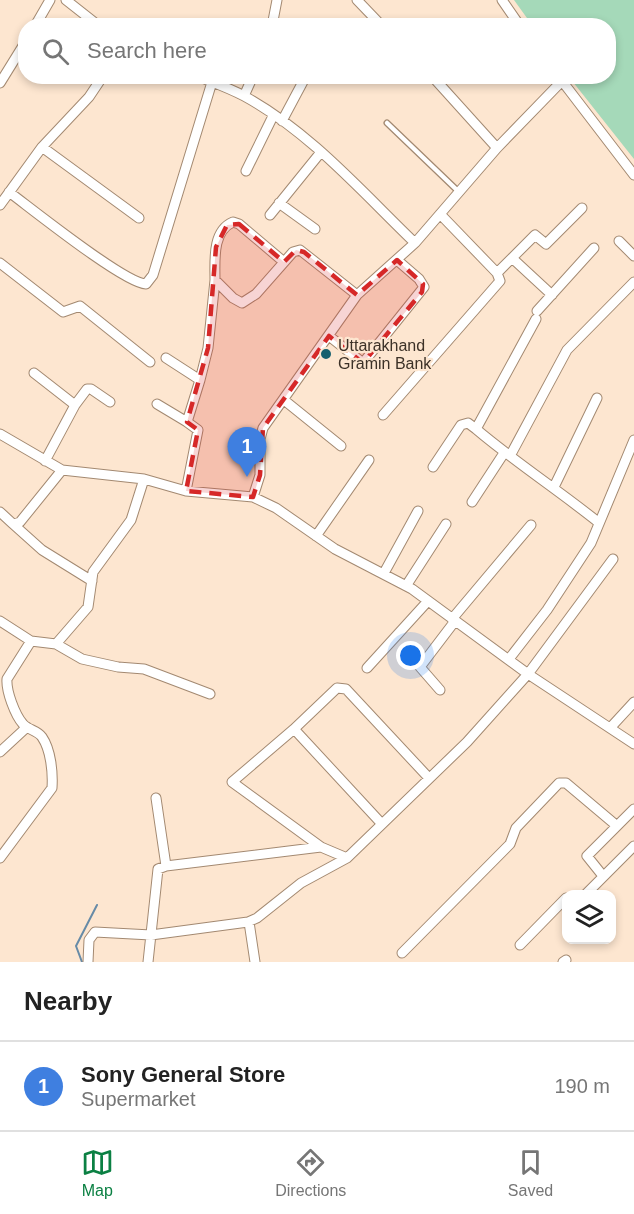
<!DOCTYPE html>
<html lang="en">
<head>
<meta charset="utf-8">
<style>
	:root { --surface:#fff; --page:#f2f2f2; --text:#222; --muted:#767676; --line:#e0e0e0; --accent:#0b8043 }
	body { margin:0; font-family:Helvetica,sans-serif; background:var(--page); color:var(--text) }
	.controls { position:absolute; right:18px; bottom:18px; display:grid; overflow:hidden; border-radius:12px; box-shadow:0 3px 9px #0003 }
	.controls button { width:54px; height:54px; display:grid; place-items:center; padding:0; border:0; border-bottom:2px solid var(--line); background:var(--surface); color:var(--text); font:30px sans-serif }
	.you { position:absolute; left:411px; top:656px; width:21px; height:21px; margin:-15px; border:4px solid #fff; border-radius:50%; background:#1a73e8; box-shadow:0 0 0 9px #1a73e833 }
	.badge { display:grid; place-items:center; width:39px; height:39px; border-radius:50%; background:var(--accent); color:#fff; font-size:20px; font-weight:700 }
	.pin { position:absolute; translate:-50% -50px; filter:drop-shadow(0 2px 3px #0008) }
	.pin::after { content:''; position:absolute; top:32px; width:21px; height:18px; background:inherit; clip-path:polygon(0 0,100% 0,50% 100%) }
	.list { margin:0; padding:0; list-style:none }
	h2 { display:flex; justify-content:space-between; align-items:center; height:78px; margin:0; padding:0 24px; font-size:26px }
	h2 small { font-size:20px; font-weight:400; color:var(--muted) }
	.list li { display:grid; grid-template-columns:39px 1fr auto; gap:18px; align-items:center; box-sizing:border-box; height:90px; padding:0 24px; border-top:2px solid var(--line) }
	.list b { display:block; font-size:22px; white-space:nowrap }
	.list p { margin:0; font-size:20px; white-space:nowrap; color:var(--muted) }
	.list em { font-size:20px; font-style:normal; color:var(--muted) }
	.icon { flex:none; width:33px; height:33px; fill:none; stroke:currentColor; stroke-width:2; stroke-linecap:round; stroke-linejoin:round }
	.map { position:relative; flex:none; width:634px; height:962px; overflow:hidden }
	.search { position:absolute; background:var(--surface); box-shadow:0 3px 9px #0003; left:18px; right:18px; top:18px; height:66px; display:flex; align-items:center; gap:15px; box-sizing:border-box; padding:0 21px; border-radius:24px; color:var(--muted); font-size:22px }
	.sheet { height:168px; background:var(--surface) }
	nav { display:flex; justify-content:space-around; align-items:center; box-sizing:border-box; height:84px; border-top:2px solid var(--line); background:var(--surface); font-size:16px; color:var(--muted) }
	nav a { display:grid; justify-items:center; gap:3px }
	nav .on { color:var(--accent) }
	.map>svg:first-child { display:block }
	.green { fill:#a5d9b9 }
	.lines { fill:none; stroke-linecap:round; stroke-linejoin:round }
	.stream { stroke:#678ba7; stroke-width:2 }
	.service-casing { stroke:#a38971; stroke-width:7 }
	.minor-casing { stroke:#a38971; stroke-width:11 }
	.service { stroke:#fff; stroke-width:4.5 }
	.minor { stroke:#fff; stroke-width:9 }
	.marked { fill:#d62828; fill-opacity:0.2; stroke:#d62828; stroke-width:4.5; stroke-dasharray:12 8; stroke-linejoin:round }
	.poi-dot { fill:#16606e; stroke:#fde6d0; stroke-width:2 }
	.labels { text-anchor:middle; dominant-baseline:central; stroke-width:4.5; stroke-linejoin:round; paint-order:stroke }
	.poi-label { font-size:16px; fill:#3c3127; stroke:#fde6d0; text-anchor:start }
</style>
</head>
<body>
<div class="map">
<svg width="634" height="962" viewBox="0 0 634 962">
	<rect width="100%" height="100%" fill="#fde6d0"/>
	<path class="green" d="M514 0H634V159L569 77 608 76V26L532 25Z"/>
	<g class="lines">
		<path class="stream" d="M82 962 76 946 97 905"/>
		<defs>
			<path id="service" d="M387 123 459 192"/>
			<path id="minor" d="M66 0 99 26
				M357 0 382 26
				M502 0 520 26
				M35 26 50 0
				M272 26 277 0
				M197 76C212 82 229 88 244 96 310 132 361 191 415 243L357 295 263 428 260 439V475L253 497
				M432 76 497 148
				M559 77 634 175
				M0 83 26 41
				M244 96 253 76
				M282 121 306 76
				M42 147 139 218
				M246 171 273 116
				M9 192C32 209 124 283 146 284L153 275 212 82
				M279 203 315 229
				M0 205 42 147 89 97 103 76
				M270 215 321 152
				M619 241 634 256
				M415 243 497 148 562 81
				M512 258 552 295
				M0 263 63 312 80 306 150 362
				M497 273 535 235 546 244 582 208
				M215 280C215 260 212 231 233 222L239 224 284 262
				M537 311 594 248
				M536 319 476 429C515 462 558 490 598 522
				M329 336 363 363 424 287 419 279 397 260
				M166 358 200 380 187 422 198 430 186 491
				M34 373 75 405
				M200 380 208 348 215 280 233 298 242 303 256 294 293 252 300 250 357 295
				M284 400 341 446
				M157 404 187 422
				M383 415 500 281 497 273 440 214
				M0 434 62 470 144 479 186 491 253 497 276 508 335 549 412 589 528 674 634 744
				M510 456 567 350 634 282
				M45 461 75 405 87 389H91L110 402
				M433 467 461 425 468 423 476 429
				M554 487 597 398
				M472 502 504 453
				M0 512 13 524 20 522 62 470
				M13 524 42 550 92 581
				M316 536 369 460
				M384 573 418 511
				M406 586 446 524
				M452 619 531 525
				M0 621 31 641 56 644 88 607 93 572 131 520 144 479
				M56 644 82 659 118 667 144 669 210 694
				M509 659 547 610 591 543 634 440
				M367 668 428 601
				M440 690 420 667 455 621
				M611 727 634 702
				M294 729 232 782 321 847
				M0 752 27 727
				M156 798 166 866
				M381 823 294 729 337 688 346 689 428 777
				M0 858 52 788C53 773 51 750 42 737 37 730 28 730 23 724 15 715 6 691 7 679L31 641
				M603 876 587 856 634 809
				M586 894 634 846
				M249 922 255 962
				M520 945 566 898
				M402 953 510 844 516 828 559 783H566L617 826
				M88 962 89 940 95 932 151 935 248 922 257 918 301 883 347 858 467 742 528 674 613 559
				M148 962 158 869 166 866 321 847 347 858
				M563 962 566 960"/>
		</defs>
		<use href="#service" class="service-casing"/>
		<use href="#minor" class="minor-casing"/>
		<use href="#service" class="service"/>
		<use href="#minor" class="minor"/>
	</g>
	<path class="marked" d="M239 224 284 262 296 250 304 252 357 295 397 260 423 284 422 292 363 363 329 336 263 428 260 475 253 497 186 491 198 430 187 422 208 348 216 247 227 225Z"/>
	<circle class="poi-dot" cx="326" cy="354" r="6"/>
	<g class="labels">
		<g class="poi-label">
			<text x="338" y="345">Uttarakhand<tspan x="338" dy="18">Gramin Bank</tspan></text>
		</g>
	</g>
</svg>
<div class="controls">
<button><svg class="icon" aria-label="layers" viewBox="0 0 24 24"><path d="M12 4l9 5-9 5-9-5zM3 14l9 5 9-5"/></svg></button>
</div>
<div class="you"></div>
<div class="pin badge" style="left:247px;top:477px;background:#3f7fe0">1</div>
<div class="search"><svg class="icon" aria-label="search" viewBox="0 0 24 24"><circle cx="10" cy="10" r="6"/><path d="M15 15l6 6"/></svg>Search here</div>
</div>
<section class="sheet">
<h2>Nearby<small></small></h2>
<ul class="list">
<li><span class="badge" style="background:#3f7fe0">1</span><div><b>Sony General Store</b><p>Supermarket</p></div><em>190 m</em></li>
</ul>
</section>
<nav>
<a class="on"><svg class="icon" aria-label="map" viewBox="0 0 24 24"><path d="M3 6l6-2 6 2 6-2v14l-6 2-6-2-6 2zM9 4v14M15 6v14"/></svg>Map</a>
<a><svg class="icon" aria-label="directions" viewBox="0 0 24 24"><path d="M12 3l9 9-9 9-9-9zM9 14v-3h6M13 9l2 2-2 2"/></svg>Directions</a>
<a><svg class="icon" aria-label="saved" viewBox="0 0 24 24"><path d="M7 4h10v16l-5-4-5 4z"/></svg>Saved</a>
</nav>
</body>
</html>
